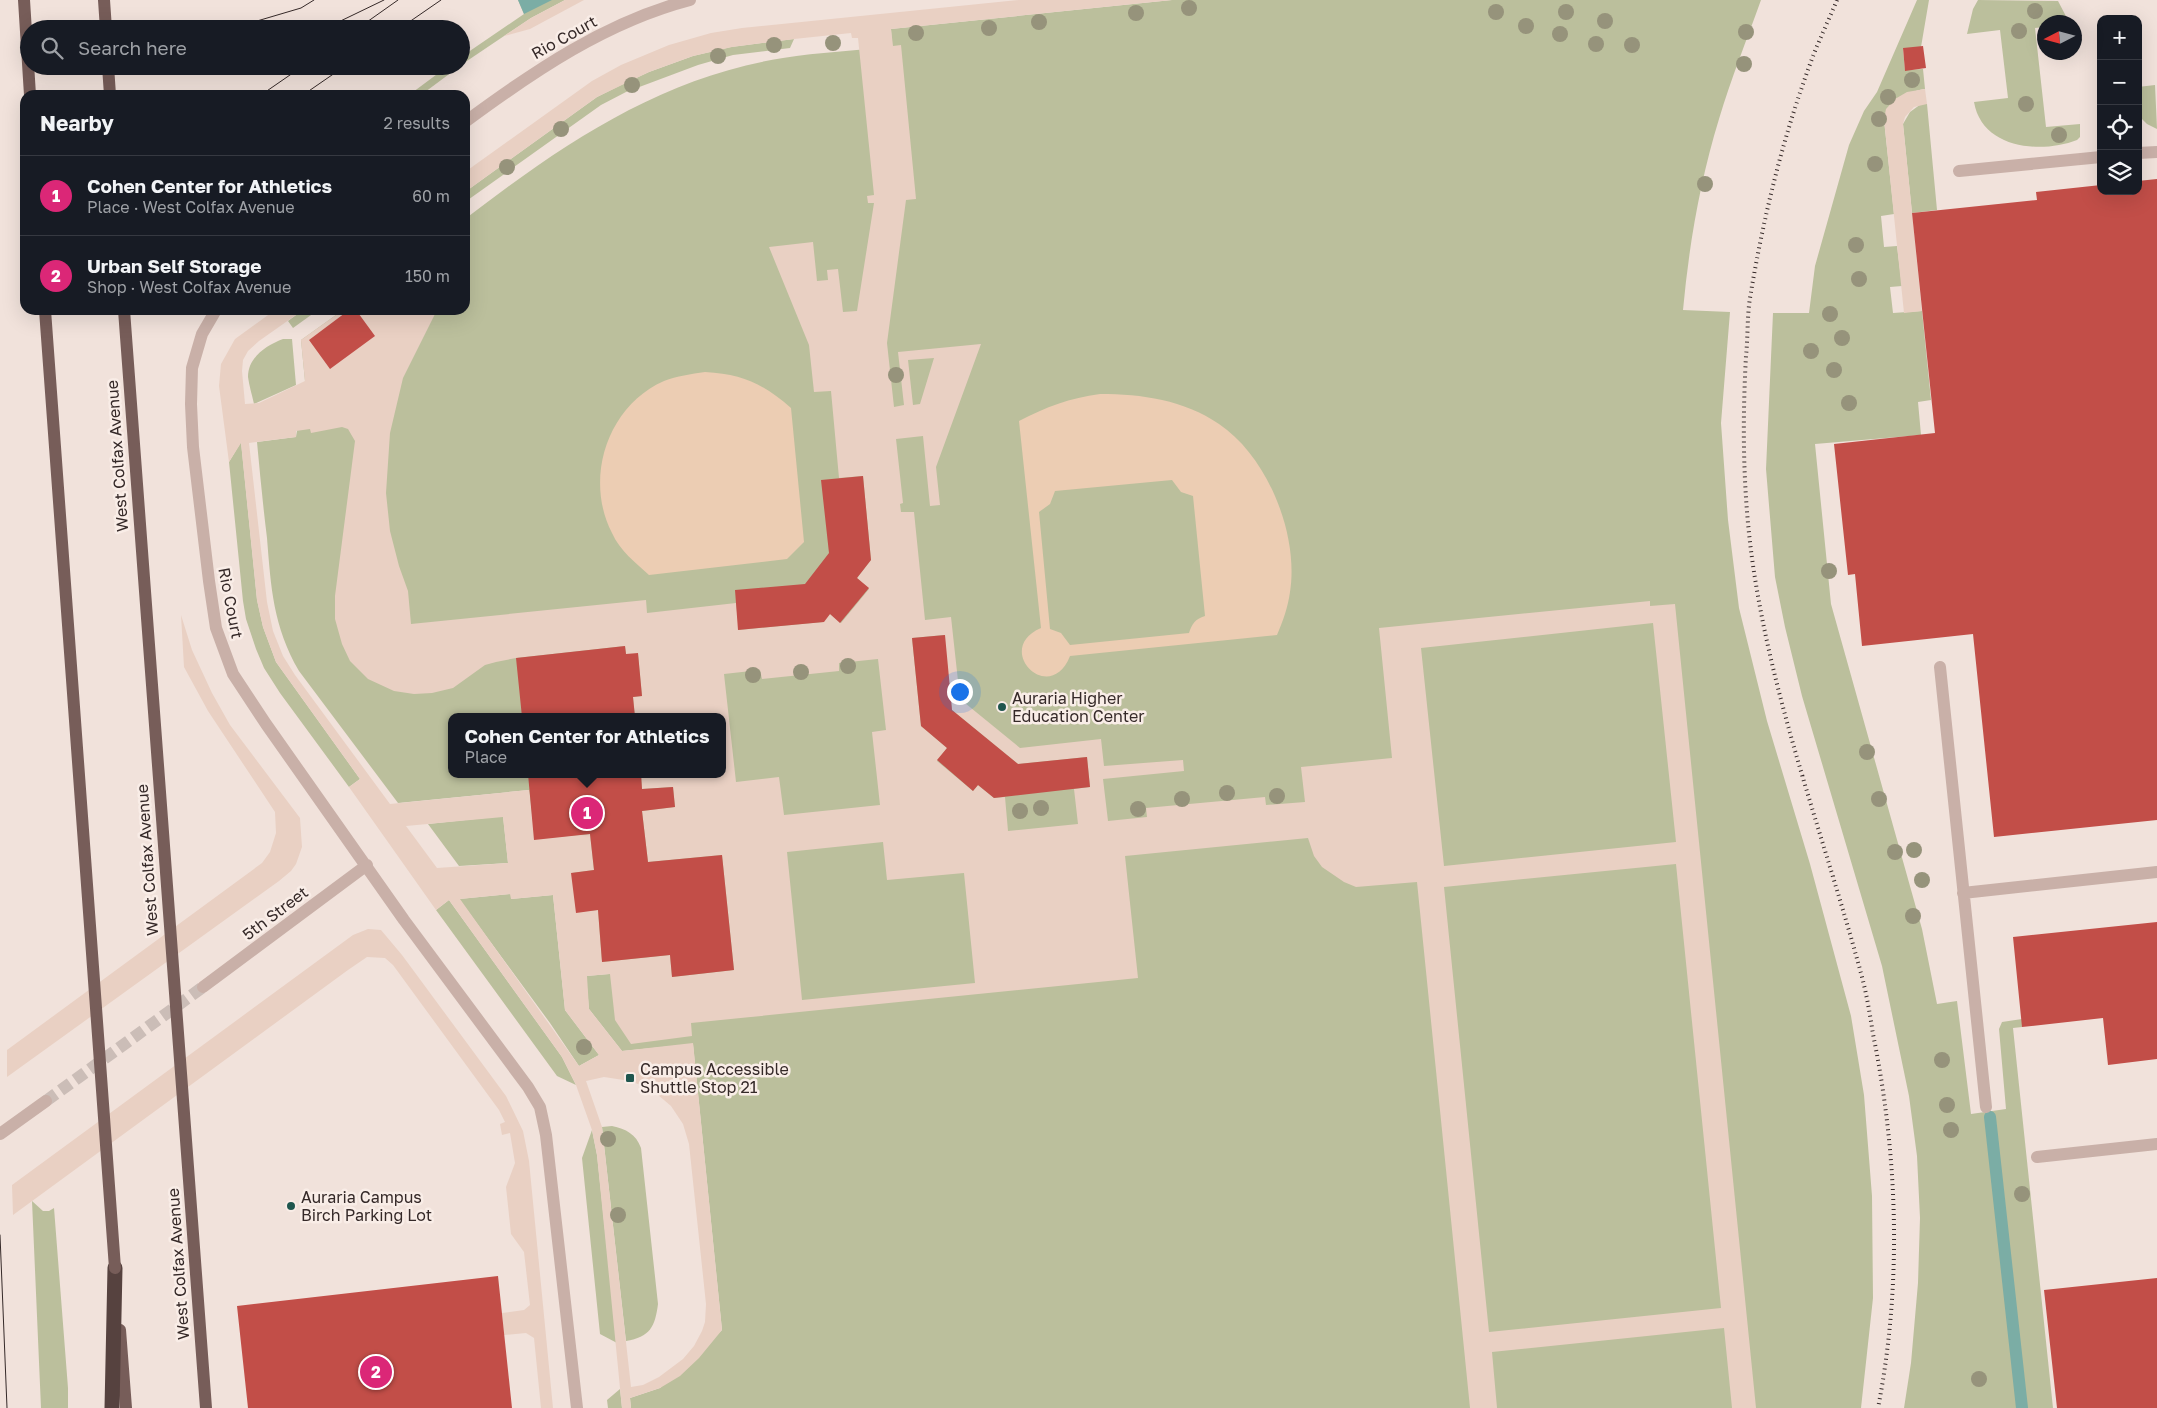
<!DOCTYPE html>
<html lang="en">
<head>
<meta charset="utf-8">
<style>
	:root { --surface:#171b24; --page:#242831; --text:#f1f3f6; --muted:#9ea1a6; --line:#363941; --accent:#db2777 }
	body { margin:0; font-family:"Golos Text",sans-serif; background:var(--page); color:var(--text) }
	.controls { position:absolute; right:15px; top:15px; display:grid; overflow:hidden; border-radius:10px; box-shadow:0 5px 20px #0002 }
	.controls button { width:45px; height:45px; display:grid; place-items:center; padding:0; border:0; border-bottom:1px solid var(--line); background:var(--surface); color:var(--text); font:25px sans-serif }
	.compass { position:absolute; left:2037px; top:15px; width:45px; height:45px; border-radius:50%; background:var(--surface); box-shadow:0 5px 20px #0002; rotate:264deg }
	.you { position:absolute; left:959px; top:691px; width:18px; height:18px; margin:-12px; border:4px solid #fff; border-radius:50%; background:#1a73e8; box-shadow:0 0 0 8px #1a73e833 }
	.badge { display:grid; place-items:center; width:32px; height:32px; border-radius:50%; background:var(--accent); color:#fff; font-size:16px; font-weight:700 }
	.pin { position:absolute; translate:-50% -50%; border:2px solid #fff; box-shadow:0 1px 5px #0006 }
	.popup { position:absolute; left:448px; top:713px; width:278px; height:65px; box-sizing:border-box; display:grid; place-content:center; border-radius:10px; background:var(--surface); filter:drop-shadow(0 1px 4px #0005); font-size:16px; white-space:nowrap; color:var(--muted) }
	.popup b { font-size:19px; color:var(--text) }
	.popup::after { content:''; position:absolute; left:50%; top:100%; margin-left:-10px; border:10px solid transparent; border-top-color:var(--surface) }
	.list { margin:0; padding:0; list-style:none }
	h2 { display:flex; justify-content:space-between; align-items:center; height:65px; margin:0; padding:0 20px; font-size:21px }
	h2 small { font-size:16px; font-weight:400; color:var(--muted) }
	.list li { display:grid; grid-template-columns:32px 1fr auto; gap:15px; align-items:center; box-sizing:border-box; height:80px; padding:0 20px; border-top:1px solid var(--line) }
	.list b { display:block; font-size:19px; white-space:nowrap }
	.list p { margin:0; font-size:16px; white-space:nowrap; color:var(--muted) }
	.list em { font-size:16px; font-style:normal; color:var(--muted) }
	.icon { flex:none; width:28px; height:28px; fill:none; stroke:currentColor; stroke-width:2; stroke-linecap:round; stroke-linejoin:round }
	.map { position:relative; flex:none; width:2157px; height:1408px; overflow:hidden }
	.search { position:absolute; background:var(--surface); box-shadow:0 5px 20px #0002; left:20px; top:20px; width:450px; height:55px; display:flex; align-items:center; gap:12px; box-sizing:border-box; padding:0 18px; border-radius:28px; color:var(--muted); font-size:19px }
	.panel { position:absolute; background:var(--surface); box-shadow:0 5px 20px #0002; left:20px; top:90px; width:450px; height:225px; border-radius:15px }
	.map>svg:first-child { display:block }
	.green { fill:#bbbf9c; fill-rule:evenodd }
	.sand { fill:#eccdb3; fill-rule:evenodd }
	.plaza { fill:#e9d0c3; fill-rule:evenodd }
	.water { fill:#7bada5 }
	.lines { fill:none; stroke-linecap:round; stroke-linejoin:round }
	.stream { stroke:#7bada5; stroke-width:12 }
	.building { fill:#c24e48 }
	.minor-tunnel { stroke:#cbbdb7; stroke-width:12; stroke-dasharray:12 6; stroke-linecap:butt }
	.minor { stroke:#c9b0a8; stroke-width:12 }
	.major { stroke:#775d59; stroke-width:12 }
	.highway { stroke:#56423f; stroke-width:15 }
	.tram { stroke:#352928; stroke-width:1 }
	.rail { stroke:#352928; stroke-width:4; stroke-dasharray:1 4; stroke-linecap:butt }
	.major-bridge { stroke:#775d59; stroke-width:12 }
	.tree { fill:#96937b }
	.poi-dot { fill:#1f564e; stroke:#f9ede7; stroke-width:2 }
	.labels { text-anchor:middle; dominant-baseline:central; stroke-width:5; stroke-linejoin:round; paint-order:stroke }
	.street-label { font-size:16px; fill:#352928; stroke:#f9ede7 }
	.poi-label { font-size:16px; fill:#352928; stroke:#f9ede7; text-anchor:start }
</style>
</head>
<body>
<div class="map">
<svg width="2157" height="1408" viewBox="0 0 2157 1408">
	<rect width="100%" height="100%" fill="#f1e2db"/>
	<path class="green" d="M518 0H565L531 18 461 65V57L524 14Z
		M1172 0H1761C1747 39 1731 79 1719 119 1700 181 1689 245 1683 310L1730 312 1721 423 1728 520 1739 608 1767 721 1810 864 1851 1016 1864 1095 1872 1196 1873 1298 1861 1408H631L630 1398 660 1388 722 1330 693 1044 622 1051 589 1009 586 976 609 974 576 913 572 873 534 840 529 790 398 803 299 671C273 626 271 588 267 538 263 506 260 474 257 442L296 437 305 381 301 340 343 310H465V219C563 144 659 78 783 58 819 52 856 51 892 46L891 29ZM452 717H722V774H452Z
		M1917 0H1929L1921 47 1903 49 1905 70 1923 69 1925 89C1907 92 1888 100 1884 120L1894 214 1881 216 1884 247 1897 246 1902 286 1890 287 1893 313 1922 311 1931 400 1918 402 1921 435 1815 444 1831 604 1922 929 1937 1004 1957 1001 1971 1114 2006 1109 1999 1029 2002 1022 2022 1019V1027L2013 1028 2053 1408H1904L1911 1363 1918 1283 1920 1218 1917 1156 1909 1096 1882 966 1802 696 1785 627 1775 577 1766 469 1773 313H1809L1815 266 1849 145 1864 111 1877 92Z
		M1978 0 2058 1 2069 22H2044V27L2035 28 2046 127 2080 124V137L2077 140C2041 154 1982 149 1974 102L2008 98 2000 30 1967 34 1973 9Z
		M794 39 790 48 733 55 698 65 626 92 601 105 465 202V192L597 97 621 85 649 72 693 56 731 47Z
		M448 66H460L421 95H409Z
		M2155 85 2157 129 2147 124 2138 115V87Z
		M1921 104H1927L1937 210 1912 213 1903 124 1910 112Z
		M303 310H318L293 328 288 321Z
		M283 339H292L296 385 254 404C252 395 249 385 248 377 248 357 267 345 283 339Z
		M241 442 257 600 263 627 276 662 360 779 349 787 280 693 264 668 256 649 246 619 243 601 229 462Z
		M503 816 508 863 459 866 428 824Z
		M511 894V899L553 895 565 1010 599 1055 579 1066 550 1023 459 899Z
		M449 900 562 1057 576 1085 557 1076 436 910Z
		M612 1126C626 1129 636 1134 641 1148L658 1304C655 1327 650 1337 626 1341L602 1127Z
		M592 1130 597 1155 617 1343 600 1334 582 1158Z
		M32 1201 43 1211H49L54 1208 68 1388V1408H41Z
		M620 1389 622 1408H608L607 1400Z"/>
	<path class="sand" d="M705 372C743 374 763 384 791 408L804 542 787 559 649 575C635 562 620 551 612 533 584 479 607 406 664 381 677 376 691 374 705 372Z
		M1100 394C1142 394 1184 400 1219 424 1268 457 1299 535 1290 592 1288 607 1283 621 1277 635L1070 656C1050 707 992 649 1041 628L1019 421C1046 407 1070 398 1100 394ZM1172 480 1181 492 1193 496 1205 616C1195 619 1192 624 1189 633L1070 645 1061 633 1050 629 1039 512 1050 504 1055 491Z"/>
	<path class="plaza" d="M565 0H584L530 29 504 36 531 18Z
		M1019 0H1172L891 29 893 46 901 45 916 199 906 200 887 343 894 407 904 405 898 352 981 344 936 467 940 505 930 506 923 436 896 439 903 503 900 504 901 512H914L925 620 951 617 960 699 1020 748 1101 739 1104 766 1183 760 1184 771 1103 779 1108 821 1147 817 1146 808 1265 797 1266 805 1305 802 1301 767 1392 758 1379 628 1650 601V606L1675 604 1756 1408H1732L1724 1328 1492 1352 1497 1408H1470L1417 882 1356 887 1344 882 1322 867 1314 856 1308 838 1125 856 1138 978 691 1023 692 1036 631 1044 615 1020 610 974 587 976 589 1009 622 1051 693 1043 722 1330 699 1358 680 1376 660 1388 630 1398 631 1408H622L597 1155 592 1130 576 1085 562 1057 449 900 436 910 349 787 360 779 276 662 263 627 257 600 241 443 229 462 219 386 221 364 235 339 275 310H303L259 341 248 351 243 360 242 371 245 404 259 403 305 381 301 340 343 310H429L435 314 403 378 390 433 386 493 390 531 399 566 408 591 411 624 646 600 647 613 736 603 739 630 823 622 830 614 841 623 869 589 857 578 871 560 863 476 839 478 831 391 814 392 809 345 769 247 813 242 817 281 828 280 827 270 838 269 843 312 857 311 874 203H868L867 196 874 195 858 38H852L851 33 794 39 732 47 693 56 649 72 597 97 465 192V172L592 81 621 65 669 45 711 33 742 28ZM934 358 920 404 913 405 908 360ZM342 427 348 429 355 441 335 596V619L342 644 350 661 368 679 394 691 414 694 432 693 453 688 485 665 496 662 516 658 625 646 626 654H638L642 696 633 697 635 717H722V774H641L642 789 673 787 675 807 642 811 648 862 722 855 734 970 672 977 670 955 602 962 598 910 576 912 572 873 594 870 590 834 535 839 529 790 390 804 295 675 283 656 273 631 267 602 249 443 296 437V431L310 429 311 433ZM1653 623 1676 842 1444 866 1421 648ZM944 635 952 710 1018 764 1087 757 1090 787 1074 789 1078 824 1008 831 1005 797 994 798 978 785 973 791 937 761 947 748 921 726 912 638ZM878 659 886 730 872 732 880 805 784 815 779 777 736 782 724 674 760 670 762 679 839 671V663ZM503 817 508 863 437 868 406 826ZM883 842 887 880 964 873 975 983 802 1000 787 852ZM1676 864 1721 1308 1489 1332 1444 887ZM510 894 511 899 553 895 565 1010 599 1055 579 1066 460 899ZM604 1077 630 1081 651 1089 671 1106 683 1124 689 1144 706 1304 705 1322 702 1331 694 1346 683 1359 659 1377 643 1385 631 1387 602 1127 586 1081Z
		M1925 89 1927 104 1914 107 1905 117 1903 124 1922 311 1904 313 1884 119 1886 109 1895 99 1907 92Z
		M181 615 192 650 212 693 230 725 300 818 302 847 296 864 291 871 279 881 7 1077V1050L262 863 270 852 276 833 275 812 208 711 184 667Z
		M368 929 381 930 402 955 506 1096 523 1131 529 1161 553 1408H541L534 1338 526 1333 504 1335 502 1313 524 1310 530 1305 524 1252 511 1234 506 1187 515 1163 510 1133 502 1135 500 1124 505 1122 499 1110 393 965 385 958 367 957 348 970 13 1215 12 1185 353 935Z"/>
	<path class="water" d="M518 0H552L524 14Z"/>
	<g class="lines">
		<path class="stream" d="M1990 1117 2022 1408"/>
	</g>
	<path class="building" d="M1923 46 1926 68 1905 71 1903 48Z
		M2157 179V820L1994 837 1973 634 1862 646 1855 574 1848 575 1834 444 1935 433 1912 213 2037 200 2036 192 2101 185V191H2138V181Z
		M349 310H356L375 336 330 369 309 340Z
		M863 476 871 560 857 578 869 588 840 623 830 614 824 622 738 630 735 590 805 584 829 553 821 480Z
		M945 635 952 710 1018 764 1087 757 1090 787 994 798 978 785 973 791 937 760 947 748 921 726 912 638Z
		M625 646 626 654 638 653 642 696 633 697 635 717H522L516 658Z
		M528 774H641L642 789 673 787 675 807 642 811 648 862 722 855 734 970 672 977 670 955 602 962 598 910 576 913 571 873 594 870 590 834 534 840Z
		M2157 922V1059L2108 1065 2103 1018 2022 1027 2013 937Z
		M498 1276 512 1408H248L237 1306Z
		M2157 1278V1408H2057L2044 1290Z"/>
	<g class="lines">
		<path class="minor-tunnel" d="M46 1101 203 987"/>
		<path class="minor" d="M465 122C534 71 606 22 690 0
			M2138 153 2157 152
			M1959 171 2101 157
			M216 310 202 334 192 368 191 404 193 447 209 581 216 628 233 674 266 724 404 920 528 1087 540 1107 546 1135 577 1408
			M1940 667 1986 1107
			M1963 893 2157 872
			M203 987 367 865
			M0 1134 46 1101
			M2037 1157 2157 1144"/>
		<path class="major" d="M108 66 110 95
			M120 1330 126 1408"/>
		<path class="highway" d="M112 1408 115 1268"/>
		<path class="tram" d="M230 29 301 8 314 0
			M324 29 384 0
			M357 29 398 0
			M399 29 441 0
			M144 71C170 75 197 70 224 66
			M261 95 303 66
			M303 95 345 66
			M0 1235 7 1408"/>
		<path class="rail" d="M1837 0C1828 22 1817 44 1809 67 1782 141 1763 219 1750 298 1747 317 1748 337 1746 356 1742 428 1743 500 1754 572 1775 710 1826 843 1862 977 1867 996 1870 1015 1873 1034 1898 1157 1902 1285 1878 1408"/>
		<path class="major-bridge" d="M24 0 30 95
			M104 0 106 29
			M45 310 115 1268
			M124 310 206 1408"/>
	</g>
	<g class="tree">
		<circle cx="1189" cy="8" r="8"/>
		<circle cx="2035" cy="11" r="8"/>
		<circle cx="1496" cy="12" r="8"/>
		<circle cx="1566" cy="12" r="8"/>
		<circle cx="1136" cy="13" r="8"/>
		<circle cx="1605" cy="21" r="8"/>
		<circle cx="1039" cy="22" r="8"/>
		<circle cx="1526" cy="26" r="8"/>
		<circle cx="989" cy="28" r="8"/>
		<circle cx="2019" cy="31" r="8"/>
		<circle cx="1746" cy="32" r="8"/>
		<circle cx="916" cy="33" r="8"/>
		<circle cx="1560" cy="34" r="8"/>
		<circle cx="833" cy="43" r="8"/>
		<circle cx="1596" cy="44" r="8"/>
		<circle cx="774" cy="45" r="8"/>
		<circle cx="1632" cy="45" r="8"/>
		<circle cx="718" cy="56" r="8"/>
		<circle cx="1744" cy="64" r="8"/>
		<circle cx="1912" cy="80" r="8"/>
		<circle cx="632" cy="85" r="8"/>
		<circle cx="1888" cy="97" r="8"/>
		<circle cx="2026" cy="104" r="8"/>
		<circle cx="1879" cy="119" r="8"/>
		<circle cx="561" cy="129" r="8"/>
		<circle cx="2059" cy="135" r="8"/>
		<circle cx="1875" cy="164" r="8"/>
		<circle cx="507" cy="167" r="8"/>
		<circle cx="1705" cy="184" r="8"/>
		<circle cx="1856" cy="245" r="8"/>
		<circle cx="1859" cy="279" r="8"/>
		<circle cx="1830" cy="314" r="8"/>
		<circle cx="1842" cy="338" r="8"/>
		<circle cx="1811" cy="351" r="8"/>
		<circle cx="1834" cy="370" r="8"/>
		<circle cx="896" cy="375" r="8"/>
		<circle cx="1849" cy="403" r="8"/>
		<circle cx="1829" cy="571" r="8"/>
		<circle cx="848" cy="666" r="8"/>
		<circle cx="801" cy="672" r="8"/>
		<circle cx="753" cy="675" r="8"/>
		<circle cx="1867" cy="752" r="8"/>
		<circle cx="1227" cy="793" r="8"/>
		<circle cx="1277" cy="796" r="8"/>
		<circle cx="1182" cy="799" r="8"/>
		<circle cx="1879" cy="799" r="8"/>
		<circle cx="1041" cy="808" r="8"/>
		<circle cx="1138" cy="809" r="8"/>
		<circle cx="1020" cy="811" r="8"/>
		<circle cx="1914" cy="850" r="8"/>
		<circle cx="1895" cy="852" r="8"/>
		<circle cx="1922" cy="880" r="8"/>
		<circle cx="1913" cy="916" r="8"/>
		<circle cx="584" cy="1047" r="8"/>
		<circle cx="1942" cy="1060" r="8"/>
		<circle cx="1947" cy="1105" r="8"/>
		<circle cx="1951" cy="1130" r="8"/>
		<circle cx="608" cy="1139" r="8"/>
		<circle cx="2022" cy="1194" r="8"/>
		<circle cx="618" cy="1215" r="8"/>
		<circle cx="1979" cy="1379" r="8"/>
	</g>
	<g class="poi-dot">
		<circle cx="1002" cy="707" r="5"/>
		<rect x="625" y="1073" width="10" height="10" rx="2.5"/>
		<circle cx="291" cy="1206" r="5"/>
	</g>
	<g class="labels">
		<g class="street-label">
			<text transform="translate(564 37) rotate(-29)">Rio Court</text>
			<text transform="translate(117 456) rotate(-94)">West Colfax Avenue</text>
			<text transform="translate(231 603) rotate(79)">Rio Court</text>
			<text transform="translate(147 860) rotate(-94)">West Colfax Avenue</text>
			<text transform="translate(275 913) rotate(-37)">5th Street</text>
			<text transform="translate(178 1264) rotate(-94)">West Colfax Avenue</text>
		</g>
		<g class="poi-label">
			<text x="1012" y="698">Auraria Higher<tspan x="1012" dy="18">Education Center</tspan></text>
			<text x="640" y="1069">Campus Accessible<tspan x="640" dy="18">Shuttle Stop 21</tspan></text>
			<text x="301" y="1197">Auraria Campus<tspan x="301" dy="18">Birch Parking Lot</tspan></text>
		</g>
	</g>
</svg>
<div class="controls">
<button>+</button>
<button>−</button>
<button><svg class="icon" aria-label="locate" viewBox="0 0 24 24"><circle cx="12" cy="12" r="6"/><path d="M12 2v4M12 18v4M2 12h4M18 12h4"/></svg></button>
<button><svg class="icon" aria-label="layers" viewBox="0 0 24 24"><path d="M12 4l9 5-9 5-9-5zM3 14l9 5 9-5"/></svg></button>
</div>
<svg class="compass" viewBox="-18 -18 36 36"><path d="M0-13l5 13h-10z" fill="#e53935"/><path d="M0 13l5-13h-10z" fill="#9ea1a6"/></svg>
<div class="you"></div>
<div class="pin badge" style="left:587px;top:813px">1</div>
<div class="popup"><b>Cohen Center for Athletics</b>Place</div>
<div class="pin badge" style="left:376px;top:1372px">2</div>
<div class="search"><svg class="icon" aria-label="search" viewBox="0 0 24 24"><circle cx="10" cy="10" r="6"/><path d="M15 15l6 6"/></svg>Search here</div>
<section class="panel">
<h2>Nearby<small>2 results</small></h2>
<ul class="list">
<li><span class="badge">1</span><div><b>Cohen Center for Athletics</b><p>Place · West Colfax Avenue</p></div><em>60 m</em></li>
<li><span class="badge">2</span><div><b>Urban Self Storage</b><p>Shop · West Colfax Avenue</p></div><em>150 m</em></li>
</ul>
</section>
</div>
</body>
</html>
